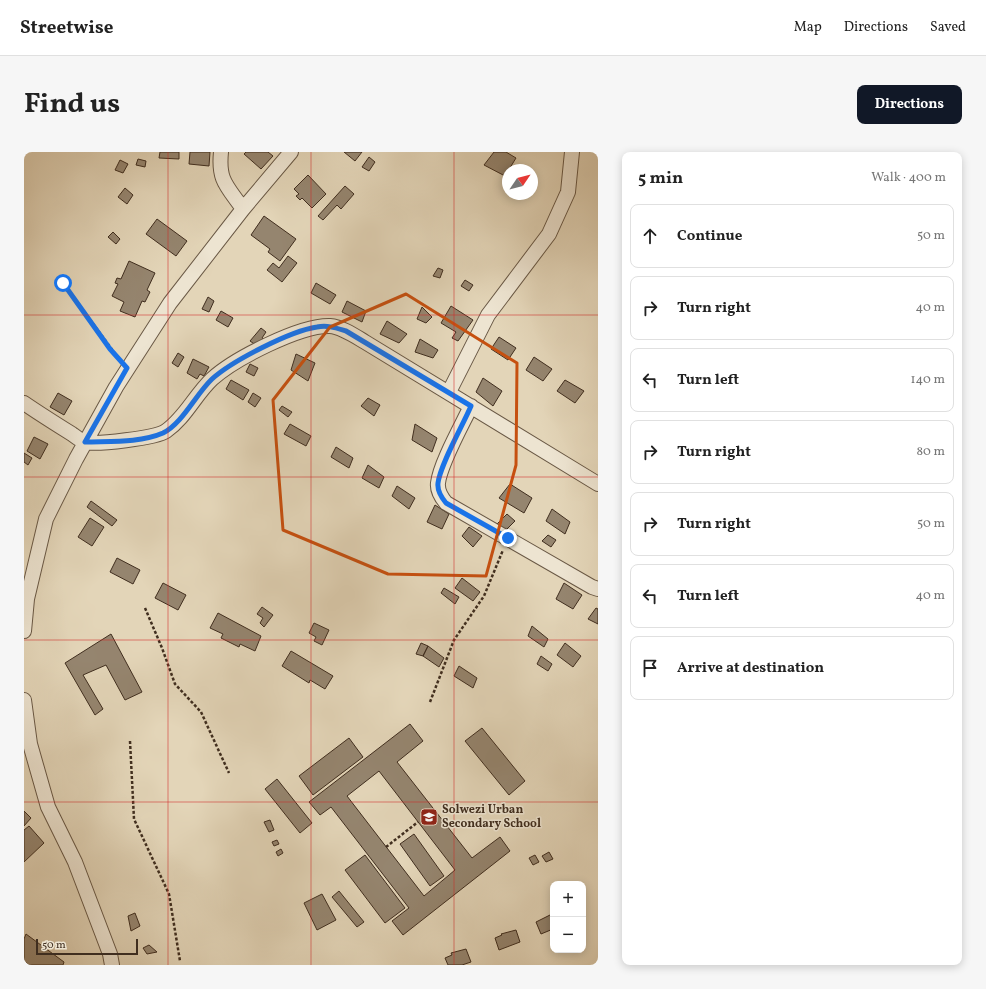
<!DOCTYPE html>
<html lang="en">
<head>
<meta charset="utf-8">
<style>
	:root { --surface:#fff; --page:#f6f6f6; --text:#222; --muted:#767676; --line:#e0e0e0; --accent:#111827 }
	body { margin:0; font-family:Vollkorn,serif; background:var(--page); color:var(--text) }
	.controls { position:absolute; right:12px; bottom:12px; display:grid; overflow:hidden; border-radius:8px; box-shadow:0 2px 10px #0003 }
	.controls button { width:36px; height:36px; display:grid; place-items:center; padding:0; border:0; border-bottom:1px solid var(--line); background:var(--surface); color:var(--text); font:20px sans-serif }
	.compass { position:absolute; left:478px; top:12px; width:36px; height:36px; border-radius:50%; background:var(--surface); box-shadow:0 2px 10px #0003; rotate:55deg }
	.scale { position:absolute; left:12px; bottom:10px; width:102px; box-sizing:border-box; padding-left:4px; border:2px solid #402e1f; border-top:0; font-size:11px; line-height:14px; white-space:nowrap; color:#402e1f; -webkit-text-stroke:3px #ede4d1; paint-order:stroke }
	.stop { position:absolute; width:12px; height:12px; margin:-9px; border:3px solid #1a73e8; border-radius:50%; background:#fff }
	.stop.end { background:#1a73e8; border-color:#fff; box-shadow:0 1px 4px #0008 }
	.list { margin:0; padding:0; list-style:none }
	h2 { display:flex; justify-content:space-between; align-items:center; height:52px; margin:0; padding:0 16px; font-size:17px }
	h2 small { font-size:13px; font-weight:400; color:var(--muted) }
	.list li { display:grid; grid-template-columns:26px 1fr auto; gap:12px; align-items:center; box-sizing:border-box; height:64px; margin:0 8px 8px; padding:0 8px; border:1px solid var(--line); border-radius:8px }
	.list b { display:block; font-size:15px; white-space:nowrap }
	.list em { font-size:13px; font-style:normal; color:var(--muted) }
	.icon { flex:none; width:22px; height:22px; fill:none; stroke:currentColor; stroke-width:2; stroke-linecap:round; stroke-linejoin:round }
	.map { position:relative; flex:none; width:574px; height:813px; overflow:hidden; border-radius:8px }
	header { display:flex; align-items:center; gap:24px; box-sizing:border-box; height:56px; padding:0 20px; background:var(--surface); border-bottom:1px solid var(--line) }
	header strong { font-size:19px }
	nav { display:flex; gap:22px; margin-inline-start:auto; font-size:14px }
	.intro { display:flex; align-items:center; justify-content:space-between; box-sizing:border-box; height:96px; padding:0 24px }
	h1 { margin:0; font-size:28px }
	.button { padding:10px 18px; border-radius:8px; background:var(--accent); color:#fff; font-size:14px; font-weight:700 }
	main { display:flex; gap:24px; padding:0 24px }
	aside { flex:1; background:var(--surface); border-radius:8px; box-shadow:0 2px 10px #0003 }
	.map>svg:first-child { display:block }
	.building { fill:#95856f; stroke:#402e1f; fill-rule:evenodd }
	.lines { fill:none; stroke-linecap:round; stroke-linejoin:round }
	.street-casing { stroke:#695845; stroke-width:16 }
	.path { stroke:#402e1f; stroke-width:2.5; stroke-dasharray:3 2; stroke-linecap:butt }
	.street { stroke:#ede4d1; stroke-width:14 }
	.route { stroke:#1a73e8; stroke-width:5 }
	.marked { fill:none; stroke:#c65010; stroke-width:3; stroke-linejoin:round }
	.grid { fill:none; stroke:#d62828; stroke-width:1; stroke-opacity:0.55 }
	.labels { text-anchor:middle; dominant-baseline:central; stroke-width:3; stroke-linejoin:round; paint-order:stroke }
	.poi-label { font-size:12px; font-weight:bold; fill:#402e1f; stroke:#ede4d1; text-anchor:start }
</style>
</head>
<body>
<header>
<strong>Streetwise</strong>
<nav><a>Map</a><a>Directions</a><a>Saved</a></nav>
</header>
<div class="intro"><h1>Find us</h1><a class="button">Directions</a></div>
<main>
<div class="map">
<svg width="574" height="813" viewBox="0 0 574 813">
	<rect width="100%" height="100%" fill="#e3d5b8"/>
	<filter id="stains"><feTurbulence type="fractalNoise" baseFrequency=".005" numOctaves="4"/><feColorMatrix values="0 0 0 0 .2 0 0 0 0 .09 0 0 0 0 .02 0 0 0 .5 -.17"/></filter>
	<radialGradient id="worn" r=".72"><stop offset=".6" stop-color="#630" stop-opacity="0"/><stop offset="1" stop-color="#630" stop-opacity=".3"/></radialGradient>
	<path class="building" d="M136 0H155V7L135 6Z
		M166 0H186L185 14 165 12Z
		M222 0H244L249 4 237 17 220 2Z
		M320 0H338L331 9Z
		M470 0H482L492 6 481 24 460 13Z
		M345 5 351 10 345 19 338 15Z
		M114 7 122 9 121 15 112 13Z
		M96 8 104 12 99 21 91 18Z
		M284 23 302 42 288 56 278 46 276 48 272 44 275 42 270 37Z
		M321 34 330 42 317 57 313 53 299 68 294 64Z
		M101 36 109 43 103 52 94 45Z
		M240 64 272 87 256 109 244 100 246 97 227 83Z
		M133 67 163 89 152 104 122 82Z
		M89 80 96 87 92 92 84 85Z
		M264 104 273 111 258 130 243 118 249 111 255 116Z
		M105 109 131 121 123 138 126 140 121 150 118 149 111 165 96 159 100 150 88 144 94 132 91 131 93 126 97 127Z
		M414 116 419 118 416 126 409 124Z
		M441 128 449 133 445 139 437 134Z
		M292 131 312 143 306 152 287 141Z
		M184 145 190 149 185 160 178 157Z
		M323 149 342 159 338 170 318 160Z
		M427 154 449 168 434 189 428 186 432 180 417 171Z
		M398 155 408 165 402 171 393 167Z
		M197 159 209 166 204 175 192 168Z
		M363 169 383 182 375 191 356 182Z
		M237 176 242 180 238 186 242 189 236 196 226 189Z
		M475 185 492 196 484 208 467 197Z
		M396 187 414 198 409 206 391 200Z
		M154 201 160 205 154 215 148 211Z
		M272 202 291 211 284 229 267 218Z
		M510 205 528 217 519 229 502 218Z
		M169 207 185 215 180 224 176 222 173 227 163 221Z
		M226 212 234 216 230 224 222 220Z
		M459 226 478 239 469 254 452 240Z
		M207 228 225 238 219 248 202 237Z
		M541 228 560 239 551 251 533 239Z
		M34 241 48 249 40 263 26 255Z
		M229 241 237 246 231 255 224 250Z
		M344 246 356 253 350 264 337 254Z
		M258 254 268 260 264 265 255 258Z
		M266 272 287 284 282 294 260 282Z
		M391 272 413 286 408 300 388 288Z
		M10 285 24 292 16 307 3 299Z
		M312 295 329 306 325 316 307 305Z
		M0 301 8 306 4 313 0 310Z
		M344 313 360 325 355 336 338 326Z
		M486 332 508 346 500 361 475 346Z
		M373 334 391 346 385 357 368 344Z
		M67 349 93 368 88 374 63 355Z
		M411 353 425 362 418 377 403 370Z
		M528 357 546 370 541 382 522 369Z
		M483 362 491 369 481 379 473 372Z
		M66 366 80 375 68 394 54 385Z
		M445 375 458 384 449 395 438 384Z
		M524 383 532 388 527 395 518 389Z
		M93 406 116 418 109 432 86 420Z
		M438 426 456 440 449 449 431 436Z
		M139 431 162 443 154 458 131 446Z
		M540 431 558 443 549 457 532 447Z
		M420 436 435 445 431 452 417 441Z
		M238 455 249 463 240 475 236 471 239 466 233 462Z
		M572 456 574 457V472L564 467Z
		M194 461 237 484 231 499 216 492 215 495 197 486 199 482 186 476Z
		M290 471 305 478 298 493 290 489 292 485 285 481Z
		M508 474 524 487 520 495 504 484Z
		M87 482 118 540 101 548 82 513 59 523 79 557 71 563 41 511Z
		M397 491 404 494 399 504 392 502Z
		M541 491 557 504 549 515 533 503Z
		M404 494 420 506 415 515 399 504Z
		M267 499 309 524 301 537 286 528 285 531 258 514Z
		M517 504 528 512 524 519 513 512Z
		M435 514 453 526 449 536 430 524Z
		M386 572 399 589 373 610 448 706 476 685 486 699 379 783 368 769 385 756 307 655 296 663 285 650ZM355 619 431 718 400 744 323 644Z
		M458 576 501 629 485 643 441 589Z
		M325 586 339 605 289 643 275 624Z
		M253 627 288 671 276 681 241 637Z
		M0 659 7 666 0 674Z
		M246 668 250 678 245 680 240 670Z
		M5 674 20 691 0 710V678Z
		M390 682 420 724 406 734 376 692Z
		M253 688 255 692 250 694 248 690Z
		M257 697 259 701 254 704 252 700Z
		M525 700 529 707 522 710 518 704Z
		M341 703 381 756 361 771 321 718Z
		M511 703 515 710 509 713 505 706Z
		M315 739 340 770 333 775 308 745Z
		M298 742 312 768 293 778 280 751Z
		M111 761 116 774 107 779 104 764Z
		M526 763 527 764H529V777L517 782 512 770Z
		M492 778 496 790 475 798 471 786 478 783 477 782Z
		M2 782 40 810 39 813H5L0 809V787Z
		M125 793 133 800 123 802 119 796Z
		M442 797 447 810 438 813H424L421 806 428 803 427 801Z"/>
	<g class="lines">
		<defs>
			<path id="street" d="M197 0C194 29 203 34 219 57
				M425 240 464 163 525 82 544 40 548 0
				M0 251C16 262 32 272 48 282 52 285 57 289 61 290 72 293 132 286 142 279 161 266 171 243 188 227 210 207 276 173 306 174 318 175 331 184 341 190L574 332
				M447 254C438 273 416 312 414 331 413 339 417 345 422 351L568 435 574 437
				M0 479 3 447 22 367 52 307 92 235 146 151 219 57 267 0
				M0 548 6 592 24 655 51 710 86 802 88 813"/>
		</defs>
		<use href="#street" class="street-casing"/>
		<path class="path" d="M39 131 95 207
			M121 456 138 496 151 532 177 560 205 621
			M406 550 430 488 460 444 479 398
			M106 589 110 667 145 742 156 809
			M362 695 394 670"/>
		<use href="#street" class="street"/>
	</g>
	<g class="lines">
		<path class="route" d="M39 131 86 197 103 216 61 290C86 289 116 291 139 281 158 272 172 242 188 227 208 209 266 179 293 175 304 173 312 176 322 179L447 254C439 273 416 313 414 331 413 339 417 345 422 351L484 386"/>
	</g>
	<path class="marked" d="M382 142 493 211 492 313 462 424 364 422 259 378 249 248 306 175Z"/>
	<path class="grid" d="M144 0V813M287 0V813M430 0V813M0 163H574M0 325H574M0 488H574M0 650H574"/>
	<defs>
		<symbol id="school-square" viewBox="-11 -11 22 22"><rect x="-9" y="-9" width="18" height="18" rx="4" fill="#8f2418" stroke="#ede4d1"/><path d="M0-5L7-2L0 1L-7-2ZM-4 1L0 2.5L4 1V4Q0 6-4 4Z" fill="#fff"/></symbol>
	</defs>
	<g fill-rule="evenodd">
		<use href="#school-square" x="395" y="655" width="20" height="20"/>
	</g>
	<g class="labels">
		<g class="poi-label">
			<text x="418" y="658">Solwezi Urban<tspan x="418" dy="14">Secondary School</tspan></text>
		</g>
	</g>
	<rect width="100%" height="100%" filter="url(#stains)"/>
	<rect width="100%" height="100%" fill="url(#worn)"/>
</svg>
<div class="controls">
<button>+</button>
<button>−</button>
</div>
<svg class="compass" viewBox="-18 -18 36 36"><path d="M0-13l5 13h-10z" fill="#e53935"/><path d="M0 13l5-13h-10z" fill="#767676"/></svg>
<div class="scale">50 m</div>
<div class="stop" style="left:39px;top:131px"></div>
<div class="stop end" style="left:484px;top:386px"></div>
</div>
<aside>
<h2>5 min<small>Walk · 400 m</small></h2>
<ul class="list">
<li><svg class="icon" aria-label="ahead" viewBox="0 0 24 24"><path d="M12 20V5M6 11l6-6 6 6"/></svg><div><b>Continue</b></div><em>50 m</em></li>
<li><svg class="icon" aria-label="right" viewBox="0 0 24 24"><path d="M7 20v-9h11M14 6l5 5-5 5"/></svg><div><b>Turn right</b></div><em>40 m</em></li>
<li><svg class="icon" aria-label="left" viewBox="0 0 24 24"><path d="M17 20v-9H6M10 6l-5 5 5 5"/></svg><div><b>Turn left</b></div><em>140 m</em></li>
<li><svg class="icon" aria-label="right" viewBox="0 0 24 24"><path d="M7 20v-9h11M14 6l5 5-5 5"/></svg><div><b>Turn right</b></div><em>80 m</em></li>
<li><svg class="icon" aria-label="right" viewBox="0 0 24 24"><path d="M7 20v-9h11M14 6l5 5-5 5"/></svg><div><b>Turn right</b></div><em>50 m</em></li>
<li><svg class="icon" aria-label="left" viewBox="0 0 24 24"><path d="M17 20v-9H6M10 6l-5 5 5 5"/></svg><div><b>Turn left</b></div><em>40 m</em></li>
<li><svg class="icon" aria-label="arrive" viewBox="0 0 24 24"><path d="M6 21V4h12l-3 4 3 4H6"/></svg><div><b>Arrive at destination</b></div></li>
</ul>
</aside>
</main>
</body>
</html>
